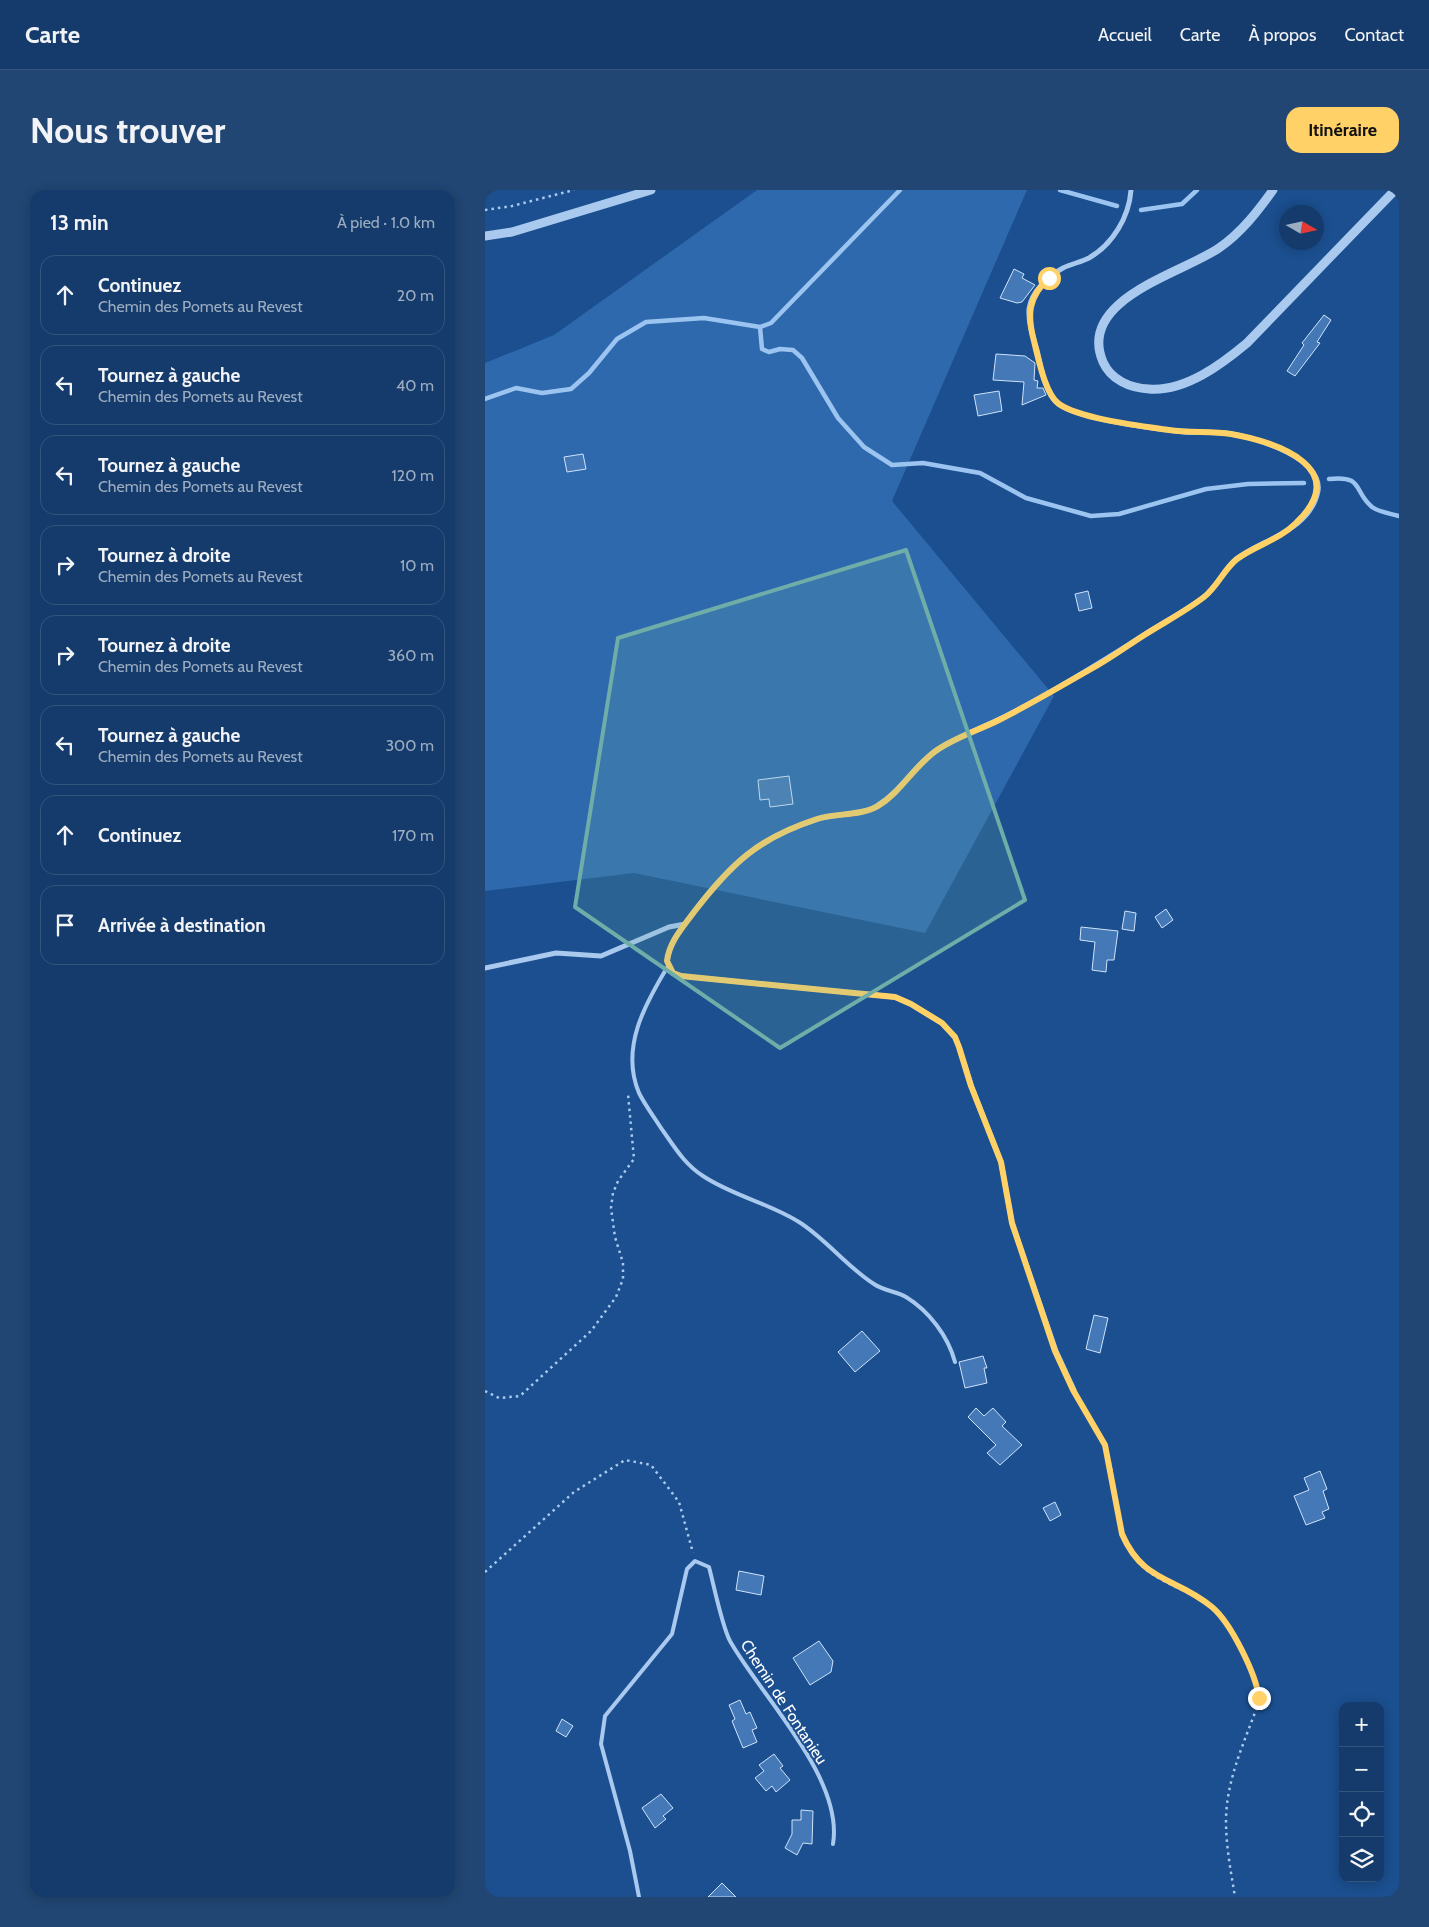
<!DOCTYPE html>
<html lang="fr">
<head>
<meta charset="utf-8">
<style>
	:root { --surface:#143b6b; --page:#214673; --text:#f1f3f6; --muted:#9dadc1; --line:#33557e; --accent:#ffd166 }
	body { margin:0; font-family:Cabin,sans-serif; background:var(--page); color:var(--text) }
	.controls { position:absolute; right:15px; bottom:15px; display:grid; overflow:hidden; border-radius:10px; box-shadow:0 2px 12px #0003 }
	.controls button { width:45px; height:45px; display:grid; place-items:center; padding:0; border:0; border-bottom:1px solid var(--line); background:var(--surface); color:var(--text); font:25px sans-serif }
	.compass { position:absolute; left:794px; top:15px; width:45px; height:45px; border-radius:50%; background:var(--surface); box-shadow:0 2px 12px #0003; rotate:99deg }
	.stop { position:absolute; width:15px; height:15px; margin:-11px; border:4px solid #ffd166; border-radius:50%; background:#fff }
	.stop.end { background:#ffd166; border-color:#fff; box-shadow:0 1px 5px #0008 }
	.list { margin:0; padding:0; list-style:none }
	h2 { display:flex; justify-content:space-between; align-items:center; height:65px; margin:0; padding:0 20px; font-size:21px }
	h2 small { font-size:16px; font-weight:400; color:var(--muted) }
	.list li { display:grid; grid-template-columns:32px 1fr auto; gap:15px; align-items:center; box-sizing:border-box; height:80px; margin:0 10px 10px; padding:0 10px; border:1px solid var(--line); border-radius:15px }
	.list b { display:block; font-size:19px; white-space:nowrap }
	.list p { margin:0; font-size:16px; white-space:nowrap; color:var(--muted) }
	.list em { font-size:16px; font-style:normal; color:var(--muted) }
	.icon { flex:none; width:28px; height:28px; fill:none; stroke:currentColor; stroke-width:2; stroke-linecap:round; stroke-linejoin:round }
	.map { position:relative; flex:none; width:914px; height:1707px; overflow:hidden; border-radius:15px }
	header { display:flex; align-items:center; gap:30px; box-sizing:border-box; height:70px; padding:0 25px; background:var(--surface); border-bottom:1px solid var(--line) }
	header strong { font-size:24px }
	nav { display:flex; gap:28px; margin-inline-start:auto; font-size:18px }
	.intro { display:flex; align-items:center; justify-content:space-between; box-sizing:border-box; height:120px; padding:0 30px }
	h1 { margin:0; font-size:35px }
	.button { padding:12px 22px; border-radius:15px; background:var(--accent); color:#111; font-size:18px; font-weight:700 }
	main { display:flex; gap:30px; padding:0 30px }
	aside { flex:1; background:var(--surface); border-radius:15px; box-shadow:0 2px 12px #0003 }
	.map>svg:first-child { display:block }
	.green { fill:#2e69ad }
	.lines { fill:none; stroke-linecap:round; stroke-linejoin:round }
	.stream { stroke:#9cc4f0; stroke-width:4.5 }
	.building { fill:#4478b7; stroke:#cfe3fa }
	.path { stroke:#a9c9ee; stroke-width:2.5; stroke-dasharray:2.5 4; stroke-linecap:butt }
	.service { stroke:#a9c9ee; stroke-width:4 }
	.minor { stroke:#a9c9ee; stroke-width:5 }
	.tertiary { stroke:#a9c9ee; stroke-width:9 }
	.route { stroke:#ffd166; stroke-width:6 }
	.marked { fill:#6fada8; fill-opacity:0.2; stroke:#6fada8; stroke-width:4; stroke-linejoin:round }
	.labels { text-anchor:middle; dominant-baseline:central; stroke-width:4; stroke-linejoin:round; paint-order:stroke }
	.street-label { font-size:16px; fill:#fff; stroke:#1b4f8f }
</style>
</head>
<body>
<header>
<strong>Carte</strong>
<nav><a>Accueil</a><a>Carte</a><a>À propos</a><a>Contact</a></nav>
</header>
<div class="intro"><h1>Nous trouver</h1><a class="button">Itinéraire</a></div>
<main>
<aside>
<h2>13 min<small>À pied · 1.0 km</small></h2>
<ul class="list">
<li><svg class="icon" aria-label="ahead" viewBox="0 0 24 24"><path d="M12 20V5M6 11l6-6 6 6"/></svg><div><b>Continuez</b><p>Chemin des Pomets au Revest</p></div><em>20 m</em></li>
<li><svg class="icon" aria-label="left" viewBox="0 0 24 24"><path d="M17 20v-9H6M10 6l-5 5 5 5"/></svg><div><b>Tournez à gauche</b><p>Chemin des Pomets au Revest</p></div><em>40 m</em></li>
<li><svg class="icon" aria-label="left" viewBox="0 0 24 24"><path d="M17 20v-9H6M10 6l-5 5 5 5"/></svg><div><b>Tournez à gauche</b><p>Chemin des Pomets au Revest</p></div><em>120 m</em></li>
<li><svg class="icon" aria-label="right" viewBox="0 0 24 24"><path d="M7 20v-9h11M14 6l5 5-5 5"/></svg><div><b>Tournez à droite</b><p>Chemin des Pomets au Revest</p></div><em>10 m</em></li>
<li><svg class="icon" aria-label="right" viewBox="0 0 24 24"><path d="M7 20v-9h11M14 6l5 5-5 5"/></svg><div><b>Tournez à droite</b><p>Chemin des Pomets au Revest</p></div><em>360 m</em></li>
<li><svg class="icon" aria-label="left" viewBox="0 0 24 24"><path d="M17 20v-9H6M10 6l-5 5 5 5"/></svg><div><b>Tournez à gauche</b><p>Chemin des Pomets au Revest</p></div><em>300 m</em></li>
<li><svg class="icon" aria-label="ahead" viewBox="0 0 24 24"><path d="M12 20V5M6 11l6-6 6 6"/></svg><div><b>Continuez</b></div><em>170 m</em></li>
<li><svg class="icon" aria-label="arrive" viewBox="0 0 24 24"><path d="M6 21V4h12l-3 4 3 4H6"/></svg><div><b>Arrivée à destination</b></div></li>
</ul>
</aside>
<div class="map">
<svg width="914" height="1707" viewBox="0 0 914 1707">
	<rect width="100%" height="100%" fill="#1b4f8f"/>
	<path class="green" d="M272 0H542L407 311 569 506 440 743 149 683 0 701V173L69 145Z"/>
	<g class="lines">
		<path class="stream" d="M575 0 632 16
			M656 20 697 14 712 0
			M275 137 277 159 284 162 295 159 308 160 317 168 353 228 379 257 407 275 438 273 495 283 541 308 606 326 634 324 721 299 763 294 819 293
			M0 209 31 198 57 203 86 199 104 183 132 149 161 132 219 128 275 137 286 133 415 0
			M844 289C879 285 868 301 887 317 894 322 906 324 914 326"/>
	</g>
	<path class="building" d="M529 79 539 84 537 88 550 95 537 112 532 113 515 108Z
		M839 125 846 130 832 152 835 153 810 186 802 181 819 155 817 153Z
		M511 164 540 166 550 173 549 190 553 191 552 198H558L561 205 537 215 539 192 508 190Z
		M514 201 517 221 493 226 489 205Z
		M98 264 101 279 82 282 79 267Z
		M603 401 607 418 594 421 590 404Z
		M304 586 308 614 285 617 284 609 275 610 273 590Z
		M681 719 688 730 677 738 670 727Z
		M640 721 651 723 649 741 637 739Z
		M596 737 633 741 629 770H622L621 782 607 780 610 752 595 750Z
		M609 1125 623 1128 615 1163 601 1159Z
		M377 1141 395 1161 370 1182 353 1162Z
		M498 1166 502 1178H499L502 1193 480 1198 474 1172Z
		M491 1218 499 1226 508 1218 521 1232 517 1236 537 1255 515 1275 502 1263 511 1255 483 1227Z
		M835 1281 842 1299 838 1301 844 1319 837 1322 840 1328 821 1335 809 1306 824 1300 819 1288Z
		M570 1312 576 1325 565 1331 558 1318Z
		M254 1381 279 1386 276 1405 251 1400Z
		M334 1451 348 1471 346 1482 325 1495 308 1468Z
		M255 1510 261 1524 265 1522 272 1538 267 1540 272 1552 258 1558 247 1531 250 1529 244 1515Z
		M77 1529 88 1536 81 1547 71 1541Z
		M289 1564 298 1576 295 1578 305 1590 291 1602 287 1596 281 1601 270 1588 279 1581 274 1575Z
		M176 1604 188 1618 178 1626 181 1629 170 1638 157 1618Z
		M316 1620 328 1621 327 1654 318 1653 312 1665 300 1658 307 1644V1630H316Z
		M237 1693 251 1707H223Z"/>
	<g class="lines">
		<path class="path" d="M0 20 27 16 89 0
			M0 1201 14 1208 35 1206 106 1141 131 1107 138 1089V1073L130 1047 126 1018 128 1003 133 991 149 969 143 904
			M593 1208C604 1226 617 1244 623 1265 633 1301 629 1344 654 1373 670 1391 700 1399 720 1412 745 1428 776 1487 772 1517 759 1553 741 1591 741 1631 741 1657 746 1682 750 1707
			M0 1382 89 1302 140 1270 166 1275 194 1312 208 1363"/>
		<path class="service" d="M183 776C160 814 135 858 154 903 160 915 169 927 176 938 189 956 199 974 218 986 248 1006 284 1013 314 1032 341 1049 362 1077 389 1094 399 1101 411 1101 421 1107 444 1121 463 1146 470 1172
			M154 1707 145 1661 116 1554 120 1526 187 1444 202 1379 210 1371 224 1377C229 1396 237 1436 245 1451 276 1506 359 1588 348 1654"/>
		<path class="minor" d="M0 778 71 763 116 766 184 737 200 734
			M589 1200 571 1161 527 1033 516 972 486 895 474 857 470 847 457 833 426 814 410 807 196 786 188 783 182 771C185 752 197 737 208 723 245 674 273 648 333 629 352 623 377 626 393 615 417 601 430 573 454 559 477 544 505 535 529 522 572 499 613 474 654 448 675 434 699 422 719 407 732 397 738 381 750 370 774 350 825 342 833 301 838 268 771 248 747 244 731 241 715 243 699 242 673 239 588 229 571 212 559 200 556 176 552 160 548 147 543 133 544 119 546 102 563 86 578 78 586 74 596 72 604 68 628 54 644 27 646 0"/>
		<path class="tertiary" d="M788 0C773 21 756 43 734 58 698 83 591 109 618 172 626 190 645 198 664 199 700 202 737 174 762 153L910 0
			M0 46 27 42 166 0"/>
	</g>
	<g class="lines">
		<path class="route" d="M564 88C543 107 542 125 549 151 553 167 560 204 574 214 596 229 656 236 684 240 705 243 726 241 746 244 793 252 868 279 811 333 794 350 771 355 752 369 739 379 733 396 719 407 701 421 680 432 661 444 645 454 630 465 613 475 581 493 548 513 514 530 494 540 471 547 452 560 430 575 416 602 393 616 376 626 350 623 332 629 273 648 246 674 209 722 198 737 184 752 182 771L188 783 196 786 410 807 426 814 457 833 470 847 474 857 486 896 516 972 527 1033 570 1161 588 1200 620 1255 637 1344C658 1393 691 1387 727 1417 746 1433 771 1484 774 1508"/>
	</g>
	<path class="marked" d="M421 360 540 710 295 858 90 717 133 448Z"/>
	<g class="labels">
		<g class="street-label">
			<text transform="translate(299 1512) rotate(57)">Chemin de Fontanieu</text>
		</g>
	</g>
</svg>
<div class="controls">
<button>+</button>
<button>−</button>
<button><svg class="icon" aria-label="locate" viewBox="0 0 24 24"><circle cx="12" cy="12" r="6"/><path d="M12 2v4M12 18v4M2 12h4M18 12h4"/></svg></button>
<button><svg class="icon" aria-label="layers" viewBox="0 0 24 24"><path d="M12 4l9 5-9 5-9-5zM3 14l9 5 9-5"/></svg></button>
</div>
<svg class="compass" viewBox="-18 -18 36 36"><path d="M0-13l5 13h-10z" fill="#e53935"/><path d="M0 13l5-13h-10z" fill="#9dadc1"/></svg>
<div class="stop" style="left:564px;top:88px"></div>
<div class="stop end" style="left:774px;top:1508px"></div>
</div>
</main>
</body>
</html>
